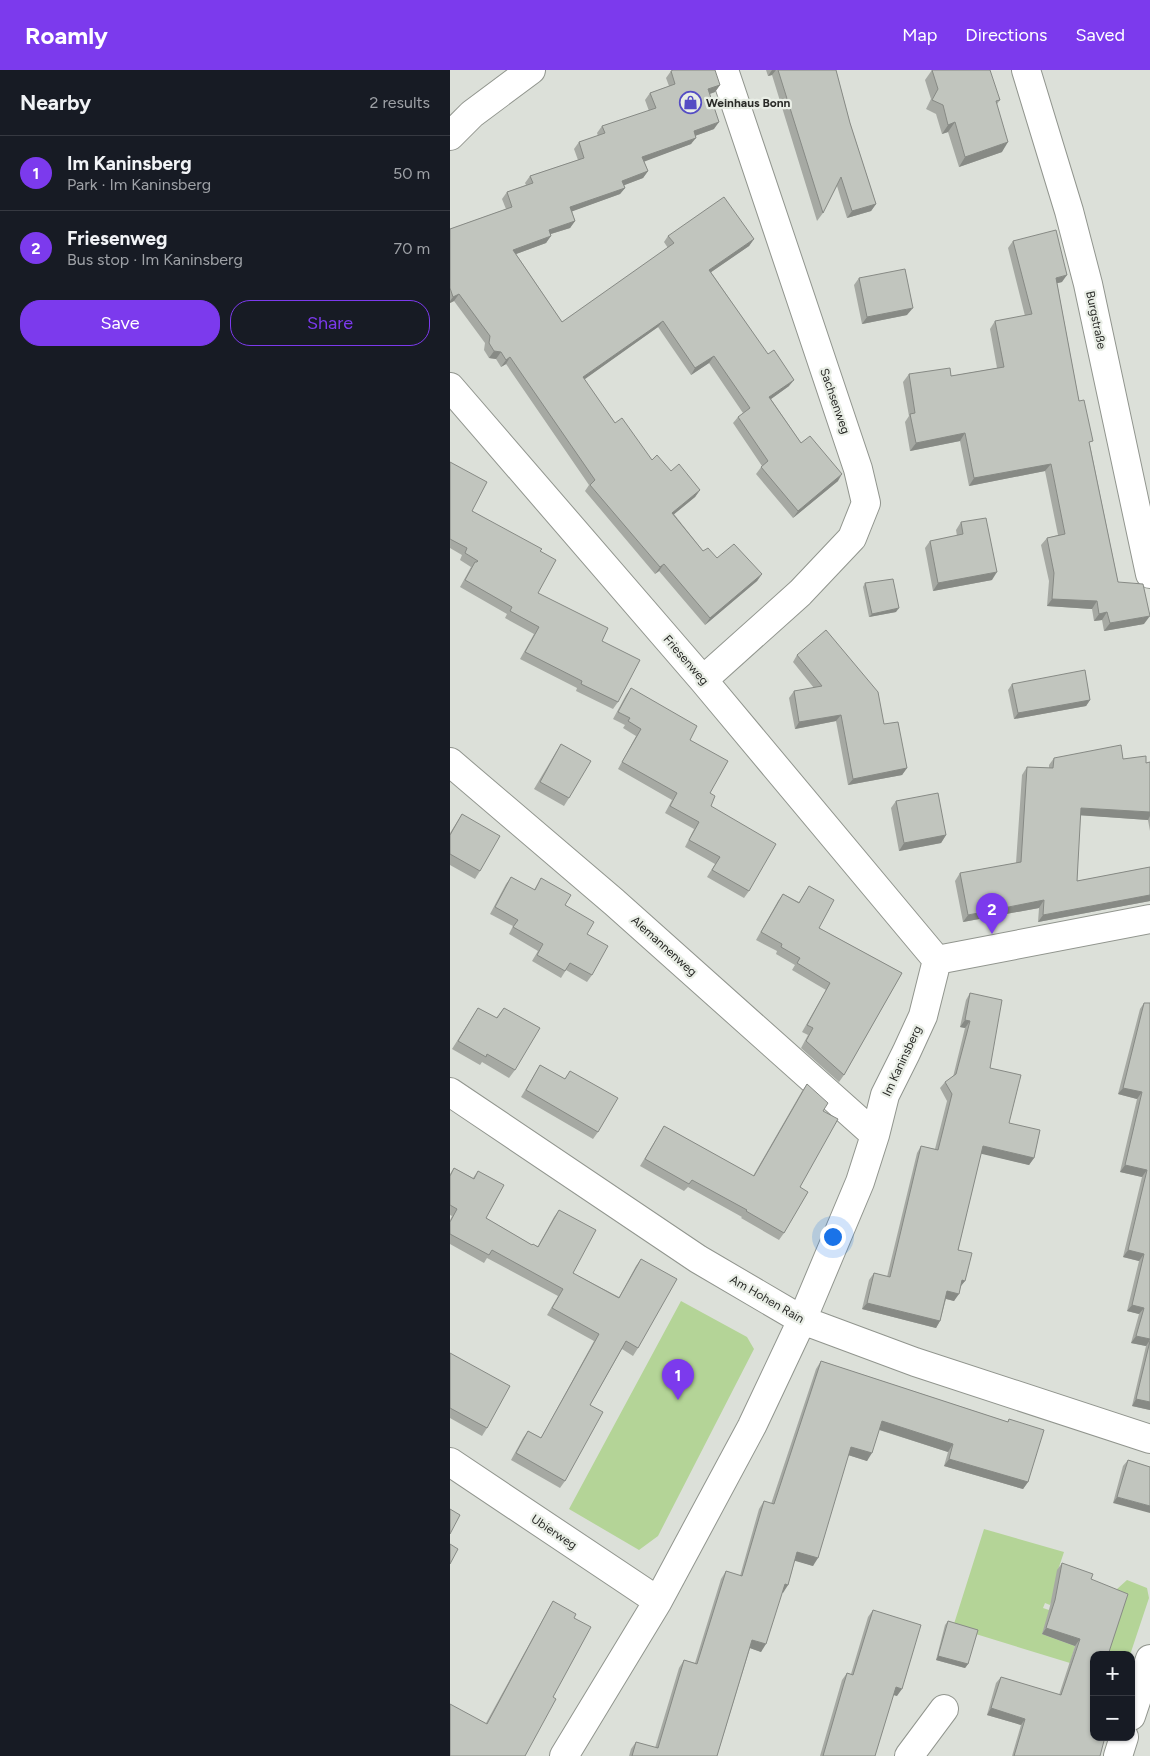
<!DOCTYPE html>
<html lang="en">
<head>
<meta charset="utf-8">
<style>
	:root { --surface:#171b24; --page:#242831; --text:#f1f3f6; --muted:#9ea1a6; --line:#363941; --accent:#7c3aed }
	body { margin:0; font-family:Figtree,sans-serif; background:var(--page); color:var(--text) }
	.controls { position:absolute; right:15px; bottom:15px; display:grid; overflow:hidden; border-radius:10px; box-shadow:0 1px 4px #0004 }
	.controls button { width:45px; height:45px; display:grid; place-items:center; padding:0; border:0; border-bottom:1px solid var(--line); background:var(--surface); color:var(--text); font:25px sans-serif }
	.you { position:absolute; left:382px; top:1166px; width:18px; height:18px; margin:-12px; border:4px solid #fff; border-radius:50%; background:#1a73e8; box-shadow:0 0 0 8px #1a73e833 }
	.badge { display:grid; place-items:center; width:32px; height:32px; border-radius:50%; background:var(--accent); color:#fff; font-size:16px; font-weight:700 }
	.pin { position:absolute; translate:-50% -41px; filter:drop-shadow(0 1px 2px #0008) }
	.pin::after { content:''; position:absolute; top:26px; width:18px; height:15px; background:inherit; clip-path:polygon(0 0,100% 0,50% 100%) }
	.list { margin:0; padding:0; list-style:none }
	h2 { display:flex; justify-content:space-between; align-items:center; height:65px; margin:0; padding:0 20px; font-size:21px }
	h2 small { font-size:16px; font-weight:400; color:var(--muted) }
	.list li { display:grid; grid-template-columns:32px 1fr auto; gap:15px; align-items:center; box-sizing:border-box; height:75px; padding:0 20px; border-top:1px solid var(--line) }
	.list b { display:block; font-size:19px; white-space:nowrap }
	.list p { margin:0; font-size:16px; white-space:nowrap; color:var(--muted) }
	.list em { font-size:16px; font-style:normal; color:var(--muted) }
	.actions { display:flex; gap:10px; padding:15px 20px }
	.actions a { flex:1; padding:11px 0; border:1px solid var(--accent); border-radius:20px; text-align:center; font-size:18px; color:var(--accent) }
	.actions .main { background:var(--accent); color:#fff }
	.map { position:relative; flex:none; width:700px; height:1686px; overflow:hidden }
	header { display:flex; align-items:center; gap:30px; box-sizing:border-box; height:70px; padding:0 25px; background:var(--accent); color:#fff }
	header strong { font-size:24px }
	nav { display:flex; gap:28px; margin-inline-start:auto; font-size:18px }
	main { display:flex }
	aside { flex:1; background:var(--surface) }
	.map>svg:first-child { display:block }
	.green { fill:#b4d497 }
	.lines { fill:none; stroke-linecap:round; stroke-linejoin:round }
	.minor-casing { stroke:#91958e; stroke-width:30 }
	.minor { stroke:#fff; stroke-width:28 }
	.wall { fill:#a6a9a3 }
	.shaded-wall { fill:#878a85 }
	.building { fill:#c1c5be; stroke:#878a85 }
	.labels { text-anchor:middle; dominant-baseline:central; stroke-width:4.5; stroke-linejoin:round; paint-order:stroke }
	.poi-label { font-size:12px; font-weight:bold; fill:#2a2b28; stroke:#e9eee6; text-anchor:start }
	.street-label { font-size:12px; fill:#2a2b28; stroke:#e9eee6 }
</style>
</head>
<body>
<header>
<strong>Roamly</strong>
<nav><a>Map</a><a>Directions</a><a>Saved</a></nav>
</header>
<main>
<aside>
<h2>Nearby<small>2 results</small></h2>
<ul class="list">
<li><span class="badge">1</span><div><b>Im Kaninsberg</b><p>Park · Im Kaninsberg</p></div><em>50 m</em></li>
<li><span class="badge">2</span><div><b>Friesenweg</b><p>Bus stop · Im Kaninsberg</p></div><em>70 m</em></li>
</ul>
<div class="actions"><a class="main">Save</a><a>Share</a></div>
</aside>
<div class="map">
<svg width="700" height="1686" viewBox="0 0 700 1686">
	<rect width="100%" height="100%" fill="#dce0d9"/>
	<path class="green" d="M231 1231 297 1267 304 1279 208 1466 189 1480 119 1439Z
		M534 1459 614 1482 607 1503 611 1505 600 1535 595 1533 593 1538 605 1542 592 1564 625 1576 620 1593 503 1557Z
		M677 1510 697 1518 699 1528 680 1585H656V1529Z"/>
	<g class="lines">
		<defs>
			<path id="minor" d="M576 0 619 141 638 214 700 504
				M0 66 22 44 81 0
				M0 317 253 610 487 890
				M253 610 350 523 402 468 416 433 408 399 274 0
				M0 692 164 832 425 1065
				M487 890 700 849
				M0 1022 248 1189 352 1250 465 1292 700 1369
				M0 1392 208 1531
				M681 1646 700 1589
				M114 1686 208 1531 302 1356 352 1250 410 1112 425 1065 435 1025 456 983 473 946 487 890
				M459 1686 494 1639
				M668 1686 674 1667"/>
		</defs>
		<use href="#minor" class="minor-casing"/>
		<use href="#minor" class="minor"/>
	</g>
	<path class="wall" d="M316 0H386L400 53 426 134 421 141 397 148 387 116 373 143 367 151 322 5 318 6Z
		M482 0 550 30 547 34 552 82 509 97 498 62 492 64 486 44 476 39 481 29 475 10Z
		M221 1 270 15 265 22 260 24 264 59 245 66 241 74 194 91 198 101 193 108 174 115 175 118 170 124 122 141 125 151 120 158 101 164 96 173 66 184 112 252 218 178 214 172 218 166 304 169 299 176 261 202 339 316 321 329 351 373 388 411 343 448 306 404 312 396 283 353 288 347 293 343 259 293 241 305 208 257 134 309 165 353 202 390 250 420 245 427 224 444 253 481 267 488 312 504 307 511 255 555 209 501 205 504 135 421 139 415 56 294 51 297 46 289 39 288 34 280 35 273 4 231 0 233V159L56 139 52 129 57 122 76 115 75 113 80 106 128 90 124 79 129 72 148 66 147 63 152 56 199 41 195 30 200 23 219 16 216 8Z
		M563 171 612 212 607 213 629 331 640 375 668 512 694 554 654 561 652 550 644 551 642 539 597 536 599 511 591 475 597 468 608 465 595 401 519 416 510 371 460 381 455 352 459 346 453 312 459 304 501 306 547 298 540 259 545 251 575 246 558 178Z
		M409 208 457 245 412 254 404 215Z
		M0 392 22 441 90 481 88 523 152 571 168 632 163 639 126 621 127 618 70 589 84 564 55 548 57 544 10 517 21 497 10 490 12 485 0 478Z
		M511 452 542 510 483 521 475 478 480 471 507 466 506 460Z
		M415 513 446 542 419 547 413 517Z
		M347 585 434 654 457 698 452 705 398 715 386 651 345 659 339 628 344 621 364 618 343 592Z
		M562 614 640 630 636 636 564 649 558 620Z
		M181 618 240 670 260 723 261 736 299 821 294 828 257 807 265 794 235 777 244 759 215 743 222 730 168 699 186 666 173 658 175 655 163 649 176 625Z
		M111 674 119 728 114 736 84 719 106 682Z
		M604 688 673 689 696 693 700 692V761L698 750 630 745 627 811 700 797V831L588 852 589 838 513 852 505 811 510 803 566 793 572 705 577 697 599 698V695Z
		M446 731 496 765 491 773 449 781 441 738Z
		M12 744 30 801 25 809 0 795V763Z
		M61 807 84 820 91 808 115 835 137 864 142 905 137 912 116 900 111 908 82 891 88 881 59 864 63 856 40 844 56 814Z
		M359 816 369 858 452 903 394 1005 389 1012 351 978 358 965 352 962 376 920 342 900 345 895 326 884 327 881 306 870 328 831 333 824 349 832Z
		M520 923 540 998 559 1053 584 1088 579 1095 531 1083 508 1180 515 1211 510 1217 504 1231 496 1229 490 1251 486 1258 412 1239 419 1210 424 1203 437 1207 467 1083 471 1076 485 1079 497 1031 490 1018 495 1012 503 1007 515 958 510 957 516 930Z
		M694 933H700V1340L682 1336 696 1276 681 1273 689 1244 677 1241 689 1191 673 1187 692 1107 670 1102 687 1029 668 1024 690 939Z
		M28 938 46 948 54 938 65 1000 59 1008 32 992 30 995 2 979Z
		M90 995 115 1009 120 1001 148 1062 143 1069 71 1027Z
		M357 1014 373 1041 350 1117 334 1163 329 1170 291 1148 292 1147 238 1117 234 1121 190 1096 214 1056 303 1106 352 1021Z
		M4 1098 23 1108 28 1101 36 1148 82 1175 88 1176 104 1147 109 1140 123 1203 169 1227 186 1196 191 1189 188 1278 183 1286 172 1279 140 1335 115 1411 110 1418 61 1390 73 1368 78 1361 91 1368 144 1271 97 1245 108 1226 37 1188 34 1193 0 1174V1150L2 1146 0 1145V1104Z
		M0 1283 37 1358 32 1366 0 1348Z
		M371 1291 558 1352 559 1349 578 1412 573 1419 494 1396 498 1382 429 1360 417 1391 398 1385 363 1496 345 1490 338 1515 332 1522 311 1582 300 1578 267 1686H179L181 1679 186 1672 205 1678 229 1598 234 1590 245 1593 271 1509 276 1501 290 1506 309 1439 314 1431 321 1434 366 1299Z
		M678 1390 700 1397 663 1433 673 1396Z
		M612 1493 641 1509 644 1585 650 1686H562L571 1655 537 1645 546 1613 551 1607 609 1625 625 1576 592 1564 600 1536 607 1500Z
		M103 1531 124 1548 103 1627 75 1686 36 1653 99 1538Z
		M423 1540 447 1626 443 1625 425 1686H370L392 1610 397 1603 401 1604 418 1547Z
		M498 1551 518 1594 515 1598 486 1590 495 1555Z"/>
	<path class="shaded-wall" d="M322 0H326L322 5 318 6Z
		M270 15 265 22 253 26 258 19Z
		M269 52 264 59 239 68 244 61Z
		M505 52 498 62 492 64 498 55Z
		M246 68 241 74 188 94 192 87Z
		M558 72 552 82 509 97 515 87Z
		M198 101 193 108 167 118 172 111Z
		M175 118 170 124 115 144 120 137Z
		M426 134 421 141 397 148 402 141Z
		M125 151 120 158 94 166 99 160Z
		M101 166 96 173 58 187 63 180Z
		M304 169 299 176 254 207 259 200Z
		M617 205 612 212 600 215 606 208Z
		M9 224 4 231 0 233V231L3 227Z
		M463 238 457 245 412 254 417 247Z
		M213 251 208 257 128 314 133 307Z
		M44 281 51 282 46 289 39 288Z
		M264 286 259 293 241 305 245 298Z
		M60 287 56 294 51 297 56 290Z
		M344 310 339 316 314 334 319 327Z
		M515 363 510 371 460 381 466 373Z
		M601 394 595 401 519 416 524 408Z
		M392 404 388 411 343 448 348 441Z
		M250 420 245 427 217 450 222 443Z
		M214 494 209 501 205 504 210 497Z
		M547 502 542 510 483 521 488 513Z
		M312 504 307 511 255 555 260 548Z
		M602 529 647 531 642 539 597 536Z
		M449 538 446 542 419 547 422 544Z
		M657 542 652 550 644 551 649 544Z
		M700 546 694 554 654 561 660 553Z
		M640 630 636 636 564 649 568 643Z
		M391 645 386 651 345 659 349 652Z
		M457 698 452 705 398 715 403 709Z
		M631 738 700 742V746L698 750 626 745Z
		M496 765 491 773 449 781 454 773Z
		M700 825V831L588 852 593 845Z
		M594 830 589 838 513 852 518 845Z
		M515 950 520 951 515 958 510 957Z
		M673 1018 692 1022 687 1029 668 1024Z
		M533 1076 584 1088 579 1095 528 1083Z
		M675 1095 697 1100 692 1107 670 1102Z
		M678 1180 694 1184 689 1191 673 1187Z
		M512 1210 515 1211 510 1217Z
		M497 1221 509 1224 504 1231 493 1228Z
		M417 1233 490 1251 486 1258 412 1239Z
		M682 1235 694 1238 689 1244 677 1241Z
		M686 1266 700 1269V1270L696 1276 681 1273Z
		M686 1329 700 1332V1340L682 1336Z
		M432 1351 503 1374 498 1382 427 1359Z
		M401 1377 422 1383 417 1391 395 1384Z
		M499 1389 578 1412 573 1419 494 1396Z
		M667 1427 700 1436V1443L663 1433Z
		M347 1482 368 1488 363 1496 342 1490Z
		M335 1514 338 1515 333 1523 330 1522Z
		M596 1558 630 1569 625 1576 592 1564Z
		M302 1570 316 1574 311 1582 297 1577Z
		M488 1586 518 1594 515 1598 486 1590Z
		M446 1617 452 1619 447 1626 441 1624Z
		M541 1638 575 1649 571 1655 537 1645Z"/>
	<path class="building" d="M223 0H265L270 15 258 19 269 52 244 61 246 68 192 87 198 101 172 111 175 118 120 137 125 151 99 160 101 166 63 180 112 252 224 173 218 166 274 127 304 169 259 200 318 284 324 280 344 310 319 327 351 373 360 366 392 404 348 441 311 397 318 391 288 347 300 338 264 286 245 298 213 251 133 307 165 353 172 348 202 390 207 385 221 401 229 394 250 420 222 443 253 481 258 478 267 488 284 474 312 504 260 548 214 494 210 497 140 415 145 410 60 287 56 290 51 282 44 281 39 273 40 266 9 224 3 227 0 218V159L62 137 57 122 83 113 80 106 134 88 129 72 155 63 152 56 206 38 200 23 225 14 221 1Z
		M328 0H386L400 53 426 134 402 141 391 107 373 143Z
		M482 0H540L550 30 546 31 558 72 515 87 505 52 498 55 493 35 482 30 488 19Z
		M606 160 617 205 606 208 629 331 634 330 643 371 639 372 668 512 693 514 700 546 660 553 657 542 649 544 647 531 602 529 604 503 597 468 615 464 601 394 524 408 515 363 466 373 460 344 465 343 459 304 500 298 501 306 554 297 545 251 582 244 563 171Z
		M455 199 463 238 417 247 409 208Z
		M0 392 37 412 22 441 92 479 90 481 106 490 88 523 158 558 152 571 190 590 168 632 131 614 132 611 75 582 89 557 60 541 62 537 15 510 25 492H27L28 491 15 483 17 478 0 469Z
		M536 448 547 502 488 513 480 471 513 464 511 452Z
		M443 509 449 538 422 544 415 513Z
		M376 560 428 622 434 654 448 652 457 698 403 709 391 645 349 652 344 621 372 616 347 585Z
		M635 600 640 630 568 643 562 614Z
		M181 618 247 656 240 670 278 691 260 723 265 726 261 736 326 774 299 821 262 800 270 787 239 770 249 752 220 736 227 723 172 692 191 659 178 651 180 648 168 642Z
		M111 674 141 691 119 728 90 712Z
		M671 675 673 689 696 686V693L700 692V742L631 738 627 811 700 797V825L593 845 594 830 518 845 510 803 571 792 577 697 603 698 604 688Z
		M488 723 496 765 454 773 446 731Z
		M12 744 50 766 30 801 0 784V765Z
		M61 807 85 820 91 808 121 825 115 835 144 852 137 864 158 876 142 905 120 893 115 901 87 885 93 874 63 857 68 850 45 837Z
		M359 816 384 830 369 858 452 903 394 1005 356 971 363 958 357 955 380 913 347 893 350 888 331 877 332 874 311 862 333 824 349 833Z
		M520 923 552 930 540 998 571 1005 559 1053 590 1060 584 1088 533 1076 508 1180 522 1183 515 1211 512 1210 509 1224 497 1221 490 1251 417 1233 424 1203 440 1207 471 1076 488 1080 502 1024 495 1012 506 1004 520 951 515 950Z
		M694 933H700V1269L686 1266 694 1238 682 1235 694 1184 678 1180 697 1100 675 1095 692 1022 673 1018Z
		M28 938 47 948 54 938 90 958 65 1000 37 984 36 987 8 971Z
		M90 995 115 1009 120 1001 168 1028 148 1062 76 1020Z
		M357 1014 378 1033 373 1041 388 1049 350 1117 358 1122 334 1163 296 1141 297 1140 242 1110 239 1114 195 1089 214 1056 304 1106Z
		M4 1098 24 1109 28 1101 54 1115 36 1148 82 1175 83 1174 88 1177 109 1140 146 1160 123 1203 169 1228 191 1189 227 1209 188 1278 176 1271 140 1335 153 1342 115 1411 66 1383 78 1361 91 1368 149 1264 102 1238 113 1219 42 1180 39 1185 0 1164V1152L7 1139 0 1135V1106Z
		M700 1271V1332L686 1329Z
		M0 1283 60 1316 37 1358 0 1338Z
		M371 1291 558 1352 559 1349 594 1360 578 1412 499 1389 503 1374 432 1351 422 1383 401 1377 368 1488 347 1482 338 1515 335 1514 316 1574 302 1570 267 1686H182L186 1672 208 1678 234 1590 247 1594 276 1501 292 1506 314 1431 324 1434Z
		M678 1390 700 1397V1436L667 1427Z
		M0 1439 10 1445 0 1464Z
		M0 1474 8 1479 0 1494Z
		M612 1493 643 1504 641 1509 678 1524 658 1585H644V1667H655L650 1686H564L575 1649 541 1638 551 1607 611 1625 630 1569 596 1558 605 1530Z
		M103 1531 126 1544 124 1548 141 1557 103 1627 106 1629 75 1686H0V1634L37 1654Z
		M423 1540 471 1555 452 1619 446 1617 425 1686H373L397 1603 403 1605Z
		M498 1551 528 1560 518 1594 488 1586Z"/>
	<defs>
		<symbol id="shop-ring" viewBox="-11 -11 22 22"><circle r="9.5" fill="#e9eee6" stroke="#544cc4" stroke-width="1.5"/><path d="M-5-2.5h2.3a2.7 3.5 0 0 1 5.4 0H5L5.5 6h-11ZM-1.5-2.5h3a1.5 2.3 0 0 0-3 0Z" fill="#544cc4"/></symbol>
	</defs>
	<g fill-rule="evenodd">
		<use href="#shop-ring" x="228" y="20" width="25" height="25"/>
	</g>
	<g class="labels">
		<g class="poi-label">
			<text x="256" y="33">Weinhaus Bonn</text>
		</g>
		<g class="street-label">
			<text transform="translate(646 250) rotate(78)">Burgstraße</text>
			<text transform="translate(385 331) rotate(71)">Sachsenweg</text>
			<text transform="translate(236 590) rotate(49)">Friesenweg</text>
			<text transform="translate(214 876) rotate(42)">Alemannenweg</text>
			<text transform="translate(452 991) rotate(-65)">Im Kaninsberg</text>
			<text transform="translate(317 1229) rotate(30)">Am Hohen Rain</text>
			<text transform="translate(104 1462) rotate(34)">Ubierweg</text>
		</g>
	</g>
</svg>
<div class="controls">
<button>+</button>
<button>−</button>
</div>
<div class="you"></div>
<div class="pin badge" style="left:228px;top:1330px">1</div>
<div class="pin badge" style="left:542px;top:864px">2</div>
</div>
</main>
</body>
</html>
